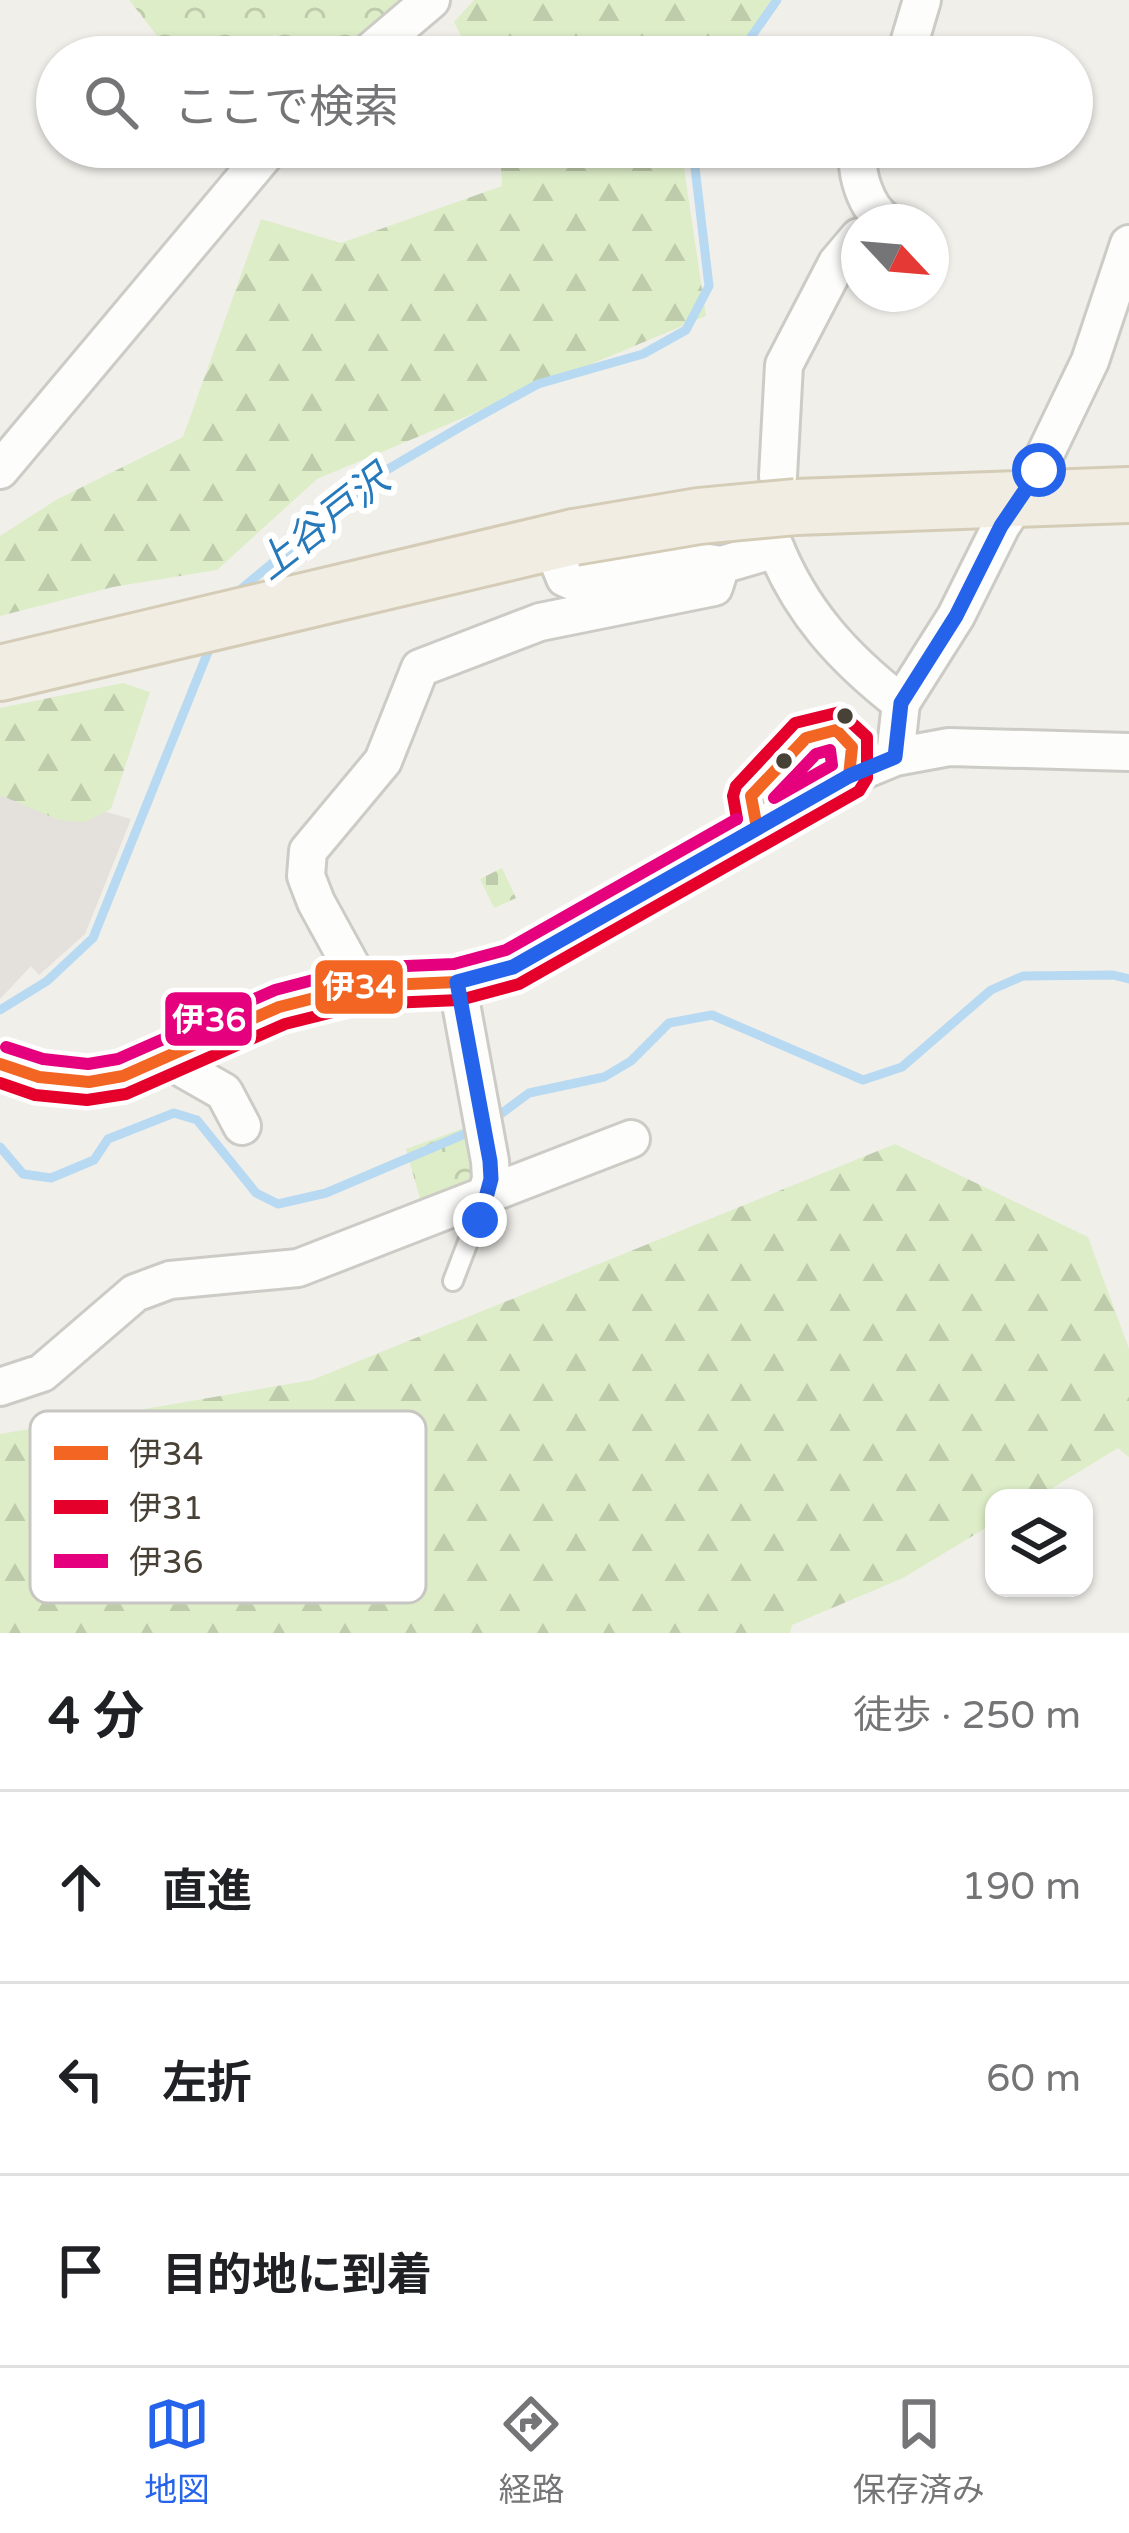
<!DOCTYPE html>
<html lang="ja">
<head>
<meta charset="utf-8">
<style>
	:root { --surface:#fff; --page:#f6f6f6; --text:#202124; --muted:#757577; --line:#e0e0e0; --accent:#2563eb }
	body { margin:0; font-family:"Varela Round","Noto Sans JP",sans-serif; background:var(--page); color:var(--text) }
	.controls { position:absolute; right:36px; bottom:36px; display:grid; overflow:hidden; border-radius:24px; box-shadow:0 3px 9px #0004 }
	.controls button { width:108px; height:108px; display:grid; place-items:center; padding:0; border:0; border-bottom:3px solid var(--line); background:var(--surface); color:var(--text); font:60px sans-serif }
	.compass { position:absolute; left:841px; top:204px; width:108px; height:108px; border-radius:50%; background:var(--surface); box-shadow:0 3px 9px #0004; rotate:116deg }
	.stop { position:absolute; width:36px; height:36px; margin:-27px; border:9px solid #2563eb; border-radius:50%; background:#fff }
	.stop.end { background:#2563eb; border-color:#fff; box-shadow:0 3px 12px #0008 }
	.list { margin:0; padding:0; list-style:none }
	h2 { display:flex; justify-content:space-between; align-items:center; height:156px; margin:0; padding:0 48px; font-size:51px }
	h2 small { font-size:39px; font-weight:400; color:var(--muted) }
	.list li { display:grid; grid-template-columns:78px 1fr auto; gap:36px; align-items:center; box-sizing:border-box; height:192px; padding:0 48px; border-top:3px solid var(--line) }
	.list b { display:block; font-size:45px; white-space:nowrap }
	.list em { font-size:39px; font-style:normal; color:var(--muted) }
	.icon { flex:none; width:66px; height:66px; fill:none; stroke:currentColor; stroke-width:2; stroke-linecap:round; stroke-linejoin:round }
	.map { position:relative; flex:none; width:1129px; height:1633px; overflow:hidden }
	.search { position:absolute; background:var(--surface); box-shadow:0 3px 9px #0004; left:36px; right:36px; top:36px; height:132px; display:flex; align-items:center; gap:30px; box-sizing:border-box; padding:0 42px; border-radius:66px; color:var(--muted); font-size:45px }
	.sheet { height:732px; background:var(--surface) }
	nav { display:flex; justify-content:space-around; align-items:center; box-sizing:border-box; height:168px; border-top:3px solid var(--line); background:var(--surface); font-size:33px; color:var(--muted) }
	nav a { display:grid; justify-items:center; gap:6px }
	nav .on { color:var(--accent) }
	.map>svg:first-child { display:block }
	.industrial { fill:#e4e0db }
	.forest { fill:url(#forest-firs) }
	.cemetery { fill:url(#cemetery-stones) }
	.park { fill:url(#park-crowns) }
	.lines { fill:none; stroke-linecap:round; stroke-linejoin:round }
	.stream { stroke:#b7d9f2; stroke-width:9 }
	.lane-casing { stroke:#cdcbc6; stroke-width:24 }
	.street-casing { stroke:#cdcbc6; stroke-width:42 }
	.primary-casing { stroke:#d4ccb6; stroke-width:60 }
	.lane { stroke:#fdfdfc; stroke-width:18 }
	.street { stroke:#fdfdfc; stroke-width:36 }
	.primary { stroke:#f1ede3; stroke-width:54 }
	.primary-bridge-casing { stroke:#d4ccb6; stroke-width:60; stroke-linecap:butt }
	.primary-bridge { stroke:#f1ede3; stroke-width:54 }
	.bus-1-casing { stroke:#fff; stroke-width:21 }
	.bus-2-casing { stroke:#fff; stroke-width:21 }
	.bus-3-casing { stroke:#fff; stroke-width:21 }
	.bus-1 { stroke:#f26522; stroke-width:12 }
	.bus-2 { stroke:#e4002b; stroke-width:12 }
	.bus-3 { stroke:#e5007d; stroke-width:12 }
	.route { stroke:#2563eb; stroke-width:15 }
	.bus-dot { fill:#484135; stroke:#fff; stroke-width:4.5 }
	.labels { text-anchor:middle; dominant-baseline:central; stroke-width:12; stroke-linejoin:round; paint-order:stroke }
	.water-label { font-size:39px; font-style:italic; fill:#267abb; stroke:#fff }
	.key { fill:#fff; stroke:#c8c6c2; stroke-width:3 }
	.key-label { font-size:33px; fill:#484135 }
	.line-badge { stroke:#fff; stroke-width:4.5 }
	.badge-label { font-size:33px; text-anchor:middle; font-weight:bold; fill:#fff }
</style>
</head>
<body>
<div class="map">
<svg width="1129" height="1633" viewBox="0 0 1129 1633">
	<defs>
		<pattern id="forest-firs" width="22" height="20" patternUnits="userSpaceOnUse" patternTransform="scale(3)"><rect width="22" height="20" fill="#ddedc8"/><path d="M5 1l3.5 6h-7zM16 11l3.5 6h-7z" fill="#bfccac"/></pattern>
		<pattern id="cemetery-stones" width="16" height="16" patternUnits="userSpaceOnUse" patternTransform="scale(3)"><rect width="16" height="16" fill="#ddedc8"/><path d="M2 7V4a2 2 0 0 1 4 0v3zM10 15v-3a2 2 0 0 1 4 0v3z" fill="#bfccac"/></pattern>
		<pattern id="park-crowns" width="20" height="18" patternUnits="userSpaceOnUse" patternTransform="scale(3)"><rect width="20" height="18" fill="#ddedc8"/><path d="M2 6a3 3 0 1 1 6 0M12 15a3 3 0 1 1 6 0" fill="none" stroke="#bfccac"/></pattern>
	</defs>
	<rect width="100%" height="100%" fill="#f0efea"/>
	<path class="industrial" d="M0 787 50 796 131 819 85 934 39 975 31 966 0 999Z"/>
	<path class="forest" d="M474 0H775L742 57H472L454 22Z
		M500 147H691L683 162 706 316 317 479 217 570 113 587 0 616V536L56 500 183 437 261 219 341 243 502 186Z
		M123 683 150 692 111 809 85 822 59 820 0 795V708Z
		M895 1144 1088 1237 1129 1349V1457L1118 1448 1036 1498H994V1523L903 1578 792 1625 790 1633H0V1434L312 1380Z"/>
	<path class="cemetery" d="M502 868 516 898 494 908 480 879Z"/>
	<path class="park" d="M129 0H418L357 57H298L275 34 254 57H174Z
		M475 1124 483 1181 423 1209 406 1149Z"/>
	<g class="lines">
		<path class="stream" d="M737 57 777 0
			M234 595 378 475 467 423 538 384 643 354 686 330 709 286 694 159 699 147
			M0 1010 47 981 93 938 212 642
			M494 1119 529 1093 604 1077 631 1061 669 1023 712 1015 863 1080 902 1067 991 990 1023 976 1113 975 1129 979
			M0 1147 23 1174 51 1178 94 1160 108 1139 174 1113 197 1120 256 1193 278 1204 326 1193 474 1130"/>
		<defs>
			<path id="lane" d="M757 828 751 796 806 738 836 730 852 747 849 776
				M453 1281 486 1195"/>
			<path id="street" d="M364 57 431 0
				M905 57 922 0
				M860 147C853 170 866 209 887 222
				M0 470 271 147
				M778 476 784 365 837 263 859 237
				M550 541 565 578 579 584 702 562 721 565 776 549
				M773 542C800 611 843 658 901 703
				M895 757 901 703 956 616 1001 526 1038 469 1090 361 1129 244
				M362 986 316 902 306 876 308 851 383 761 420 668 540 622 714 587 721 565
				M172 1055 182 1068 224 1092 242 1126
				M0 1064C29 1074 59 1083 90 1082 156 1079 217 1029 278 1007 310 996 351 985 386 983 430 979 470 984 513 967L849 776 895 757 949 747 1129 752
				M486 1195 631 1139
				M0 1387 42 1373 135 1293 170 1280 298 1268 486 1195 491 1179 490 1161 457 982"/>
			<path id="primary" d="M796 507 1129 495
				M0 673 574 537"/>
		</defs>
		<use href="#lane" class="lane-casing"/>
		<use href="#street" class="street-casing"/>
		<use href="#primary" class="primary-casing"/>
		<use href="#lane" class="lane"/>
		<use href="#street" class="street"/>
		<use href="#primary" class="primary"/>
		<defs>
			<path id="primary-bridge" d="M574 537 699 516 796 507"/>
		</defs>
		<use href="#primary-bridge" class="primary-bridge-casing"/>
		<use href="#primary-bridge" class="primary-bridge"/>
		<defs>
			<path id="bus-1" d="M0 1064 39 1077 89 1082 123 1076 279 1007 362 986 457 982 513 967 849 776 852 747 836 730 806 738 751 796 757 828"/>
			<path id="bus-2" d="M0 1083 35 1095 87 1100 126 1094 285 1024 365 1004 460 1000 519 984 859 791 867 778V737L840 712 795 723 736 786 733 796 737 819"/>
			<path id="bus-3" d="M830 750 832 765 774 798 816 754Z
				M6 1047 43 1059 88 1064 118 1059 275 990 359 968 454 964 506 950 737 819"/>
		</defs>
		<use href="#bus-1" class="bus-1-casing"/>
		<use href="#bus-2" class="bus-2-casing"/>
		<use href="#bus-3" class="bus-3-casing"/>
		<use href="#bus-1" class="bus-1"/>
		<use href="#bus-2" class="bus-2"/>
		<use href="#bus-3" class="bus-3"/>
	</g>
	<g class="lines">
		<path class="route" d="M480 1220 491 1179 490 1161 457 982 513 967 849 776 895 757 901 703 956 616 1001 526 1039 470"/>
	</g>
	<g class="bus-dot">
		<circle cx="845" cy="716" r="10"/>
		<circle cx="784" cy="761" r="10"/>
	</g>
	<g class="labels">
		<g class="water-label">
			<text transform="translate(323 523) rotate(-38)">上谷戸沢</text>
		</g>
	</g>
	<rect x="30" y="1411" width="396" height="192" rx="18" class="key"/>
	<rect x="54" y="1446" width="54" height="14" fill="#f26522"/>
	<rect x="54" y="1500" width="54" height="14" fill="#e4002b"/>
	<rect x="54" y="1554" width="54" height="14" fill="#e5007d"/>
	<g class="key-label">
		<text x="129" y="1465">伊34</text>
		<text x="129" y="1519">伊31</text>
		<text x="129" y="1573">伊36</text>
	</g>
	<g class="line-badge">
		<rect x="313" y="958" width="92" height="58" rx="12" fill="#f26522"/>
		<rect x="163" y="990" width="91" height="58" rx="12" fill="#e5007d"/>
	</g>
	<g class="badge-label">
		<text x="359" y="998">伊34</text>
		<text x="209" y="1031">伊36</text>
	</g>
</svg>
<div class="controls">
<button><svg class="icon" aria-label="layers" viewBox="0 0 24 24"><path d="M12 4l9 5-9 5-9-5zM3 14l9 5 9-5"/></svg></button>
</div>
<svg class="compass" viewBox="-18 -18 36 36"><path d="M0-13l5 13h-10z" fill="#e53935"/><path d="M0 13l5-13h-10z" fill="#757577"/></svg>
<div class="stop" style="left:1039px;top:470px"></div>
<div class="stop end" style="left:480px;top:1220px"></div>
<div class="search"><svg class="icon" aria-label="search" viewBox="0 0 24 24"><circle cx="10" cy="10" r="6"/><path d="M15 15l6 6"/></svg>ここで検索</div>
</div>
<section class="sheet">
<h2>4 分<small>徒歩 · 250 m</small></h2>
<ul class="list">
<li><svg class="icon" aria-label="ahead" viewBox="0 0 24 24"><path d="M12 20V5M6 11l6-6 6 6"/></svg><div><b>直進</b></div><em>190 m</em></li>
<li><svg class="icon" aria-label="left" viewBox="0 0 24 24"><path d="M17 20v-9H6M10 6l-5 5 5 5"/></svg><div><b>左折</b></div><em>60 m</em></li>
<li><svg class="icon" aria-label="arrive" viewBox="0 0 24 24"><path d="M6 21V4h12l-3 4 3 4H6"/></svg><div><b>目的地に到着</b></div></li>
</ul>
</section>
<nav>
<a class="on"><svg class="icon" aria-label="map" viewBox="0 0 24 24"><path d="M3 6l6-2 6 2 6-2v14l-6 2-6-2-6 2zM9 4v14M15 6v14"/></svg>地図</a>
<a><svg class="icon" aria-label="directions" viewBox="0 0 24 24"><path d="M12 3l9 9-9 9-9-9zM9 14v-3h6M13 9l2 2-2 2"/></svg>経路</a>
<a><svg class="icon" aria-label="saved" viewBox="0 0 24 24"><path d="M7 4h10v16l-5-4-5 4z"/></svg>保存済み</a>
</nav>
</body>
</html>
